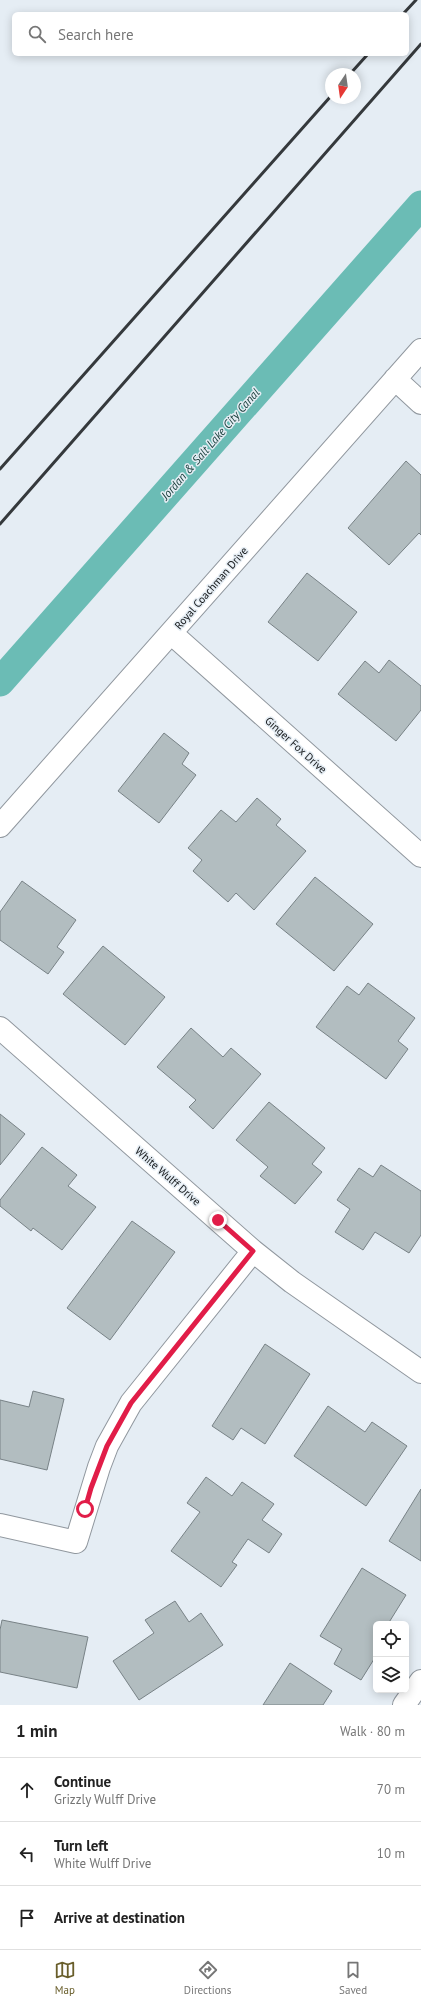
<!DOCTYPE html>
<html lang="en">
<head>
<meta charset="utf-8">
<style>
	:root { --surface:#fff; --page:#f2f2f2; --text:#222; --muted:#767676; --line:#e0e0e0; --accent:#695e2b }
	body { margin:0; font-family:"PT Sans",sans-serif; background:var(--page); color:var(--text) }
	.controls { position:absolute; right:12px; bottom:12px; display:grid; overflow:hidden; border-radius:6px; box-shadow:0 2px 10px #0003 }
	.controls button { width:36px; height:36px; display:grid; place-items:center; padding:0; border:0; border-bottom:1px solid var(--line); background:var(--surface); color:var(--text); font:20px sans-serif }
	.compass { position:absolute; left:325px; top:68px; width:36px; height:36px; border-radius:50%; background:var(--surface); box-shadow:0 2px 10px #0003; rotate:193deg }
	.stop { position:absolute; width:12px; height:12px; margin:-9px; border:3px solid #e11d48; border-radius:50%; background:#fff }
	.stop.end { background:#e11d48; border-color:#fff; box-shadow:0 1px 4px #0008 }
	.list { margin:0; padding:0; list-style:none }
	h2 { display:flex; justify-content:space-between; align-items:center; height:52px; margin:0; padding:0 16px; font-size:17px }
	h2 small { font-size:13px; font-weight:400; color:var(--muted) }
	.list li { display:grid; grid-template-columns:26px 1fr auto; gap:12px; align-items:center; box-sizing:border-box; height:64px; padding:0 16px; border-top:1px solid var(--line) }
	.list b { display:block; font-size:15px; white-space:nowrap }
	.list p { margin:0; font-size:13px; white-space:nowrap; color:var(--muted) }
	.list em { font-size:13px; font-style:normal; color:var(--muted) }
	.icon { flex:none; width:22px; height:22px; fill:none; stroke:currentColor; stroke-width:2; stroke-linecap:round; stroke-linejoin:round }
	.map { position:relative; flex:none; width:421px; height:1705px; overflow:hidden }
	.search { position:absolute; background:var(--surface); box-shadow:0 2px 10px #0003; left:12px; right:12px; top:12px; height:44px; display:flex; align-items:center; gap:10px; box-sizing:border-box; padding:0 14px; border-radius:6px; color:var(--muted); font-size:15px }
	.sheet { height:244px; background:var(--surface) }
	nav { display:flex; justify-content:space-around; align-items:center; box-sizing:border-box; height:56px; border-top:1px solid var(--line); background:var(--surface); font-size:11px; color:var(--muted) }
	nav a { display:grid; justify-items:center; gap:2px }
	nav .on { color:var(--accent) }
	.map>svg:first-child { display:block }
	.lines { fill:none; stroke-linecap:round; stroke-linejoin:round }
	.canal { stroke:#6bbcb5; stroke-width:29 }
	.building { fill:#b2bdc0; stroke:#788286 }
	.minor-casing { stroke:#90979e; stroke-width:24 }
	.minor { stroke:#fff; stroke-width:22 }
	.rail { stroke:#35393c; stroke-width:3 }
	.route { stroke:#e11d48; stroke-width:5 }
	.labels { text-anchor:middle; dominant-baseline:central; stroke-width:3; stroke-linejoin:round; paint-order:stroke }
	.street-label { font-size:11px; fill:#131618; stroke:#e5edf4 }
	.water-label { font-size:12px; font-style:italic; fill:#1d4340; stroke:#e5edf4 }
</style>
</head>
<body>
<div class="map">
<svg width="421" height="1705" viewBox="0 0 421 1705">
	<rect width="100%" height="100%" fill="#e5edf4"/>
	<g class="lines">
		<path class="canal" d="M0 682 421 205"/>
	</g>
	<path class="building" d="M406 461 421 475V535L419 533 389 565 348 528Z
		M307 573 357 612 318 661 268 622Z
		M389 660 421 686V710L396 741 338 694 365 661 379 673Z
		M164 733 189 753 182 764 196 775 159 823 118 791Z
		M257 798 281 819 276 825 306 851 254 910 236 893 228 902 193 871 202 860 188 848 221 810 236 822Z
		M315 877 373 924 334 971 276 924Z
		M22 881 76 920 57 947 64 952 48 974 0 940V912Z
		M103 946 165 997 125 1045 63 994Z
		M368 983 415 1018 398 1041 408 1049 386 1079 316 1027 347 986 359 995Z
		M191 1028 223 1057 231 1048 261 1074 213 1129 189 1107 196 1100 157 1067Z
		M269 1102 325 1148 312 1164 322 1172 295 1204 260 1176 268 1167 236 1140Z
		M0 1114 25 1134 0 1165Z
		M42 1147 77 1175 68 1186 96 1207 62 1250 33 1228 31 1231 0 1206V1200Z
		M381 1165 421 1191V1235L409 1253 375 1232 363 1250 335 1232 350 1209 337 1200 359 1168 373 1177Z
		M132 1221 175 1252 110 1340 67 1308Z
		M265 1344 310 1374 265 1444 241 1428 233 1440 212 1426Z
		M33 1391 64 1399 47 1470 0 1459V1400L29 1407Z
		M328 1406 365 1432 372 1422 407 1446 366 1506 294 1456Z
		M206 1477 232 1496 242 1482 274 1504 262 1520 282 1534 269 1553 248 1539 232 1562 237 1565 221 1587 171 1551 200 1512 187 1503Z
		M421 1489V1561L389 1541Z
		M362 1568 406 1595 388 1624H376V1656L361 1680 334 1664 342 1649 320 1636Z
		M175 1601 189 1622 201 1613 223 1645 139 1700 113 1661 154 1633 145 1620Z
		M2 1620 88 1637 77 1688 0 1672V1630Z
		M290 1663 332 1691 323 1705H263Z"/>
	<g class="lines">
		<defs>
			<path id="minor" d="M395 379 421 403
				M171 633 421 856
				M0 826 421 350
				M0 1028 253 1251 292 1282 421 1372
				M0 1525 76 1542 99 1467 107 1446 131 1403 253 1251
				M404 1705 421 1681"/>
		</defs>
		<use href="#minor" class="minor-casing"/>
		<use href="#minor" class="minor"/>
		<path class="rail" d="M403 14 416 0
			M350 74 368 54
			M0 469 331 96
			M0 524 421 44"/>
	</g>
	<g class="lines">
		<path class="route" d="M85 1509 91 1488 107 1446 131 1403 253 1251 218 1220"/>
	</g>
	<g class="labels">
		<g class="street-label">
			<text transform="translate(211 588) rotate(-49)">Royal Coachman Drive</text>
			<text transform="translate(296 745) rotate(42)">Ginger Fox Drive</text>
			<text transform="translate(168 1176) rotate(41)">White Wulff Drive</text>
		</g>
		<g class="water-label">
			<text transform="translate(210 444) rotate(-49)">Jordan &amp; Salt Lake City Canal</text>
		</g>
	</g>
</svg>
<div class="controls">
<button><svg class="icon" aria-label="locate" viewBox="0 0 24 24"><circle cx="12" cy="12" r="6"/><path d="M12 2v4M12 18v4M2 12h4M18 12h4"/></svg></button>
<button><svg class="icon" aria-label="layers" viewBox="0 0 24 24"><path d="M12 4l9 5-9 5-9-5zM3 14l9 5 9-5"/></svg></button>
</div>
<svg class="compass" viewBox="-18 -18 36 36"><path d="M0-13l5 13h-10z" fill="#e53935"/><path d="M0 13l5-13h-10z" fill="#767676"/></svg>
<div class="stop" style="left:85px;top:1509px"></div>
<div class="stop end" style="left:218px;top:1220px"></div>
<div class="search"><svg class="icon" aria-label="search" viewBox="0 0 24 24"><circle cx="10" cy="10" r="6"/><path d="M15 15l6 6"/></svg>Search here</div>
</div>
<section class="sheet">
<h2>1 min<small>Walk · 80 m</small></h2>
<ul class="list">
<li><svg class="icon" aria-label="ahead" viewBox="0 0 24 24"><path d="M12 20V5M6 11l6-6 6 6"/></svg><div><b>Continue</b><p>Grizzly Wulff Drive</p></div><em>70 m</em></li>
<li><svg class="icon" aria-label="left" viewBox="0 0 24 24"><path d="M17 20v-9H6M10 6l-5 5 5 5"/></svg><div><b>Turn left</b><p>White Wulff Drive</p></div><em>10 m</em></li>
<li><svg class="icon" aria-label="arrive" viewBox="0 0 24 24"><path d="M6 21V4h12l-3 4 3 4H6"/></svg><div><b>Arrive at destination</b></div></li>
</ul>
</section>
<nav>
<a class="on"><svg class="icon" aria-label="map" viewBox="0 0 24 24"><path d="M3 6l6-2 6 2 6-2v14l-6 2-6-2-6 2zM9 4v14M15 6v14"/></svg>Map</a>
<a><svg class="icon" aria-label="directions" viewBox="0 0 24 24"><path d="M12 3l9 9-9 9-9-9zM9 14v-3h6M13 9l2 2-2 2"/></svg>Directions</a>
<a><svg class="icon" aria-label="saved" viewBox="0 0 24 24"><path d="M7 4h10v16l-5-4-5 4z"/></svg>Saved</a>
</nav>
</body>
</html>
